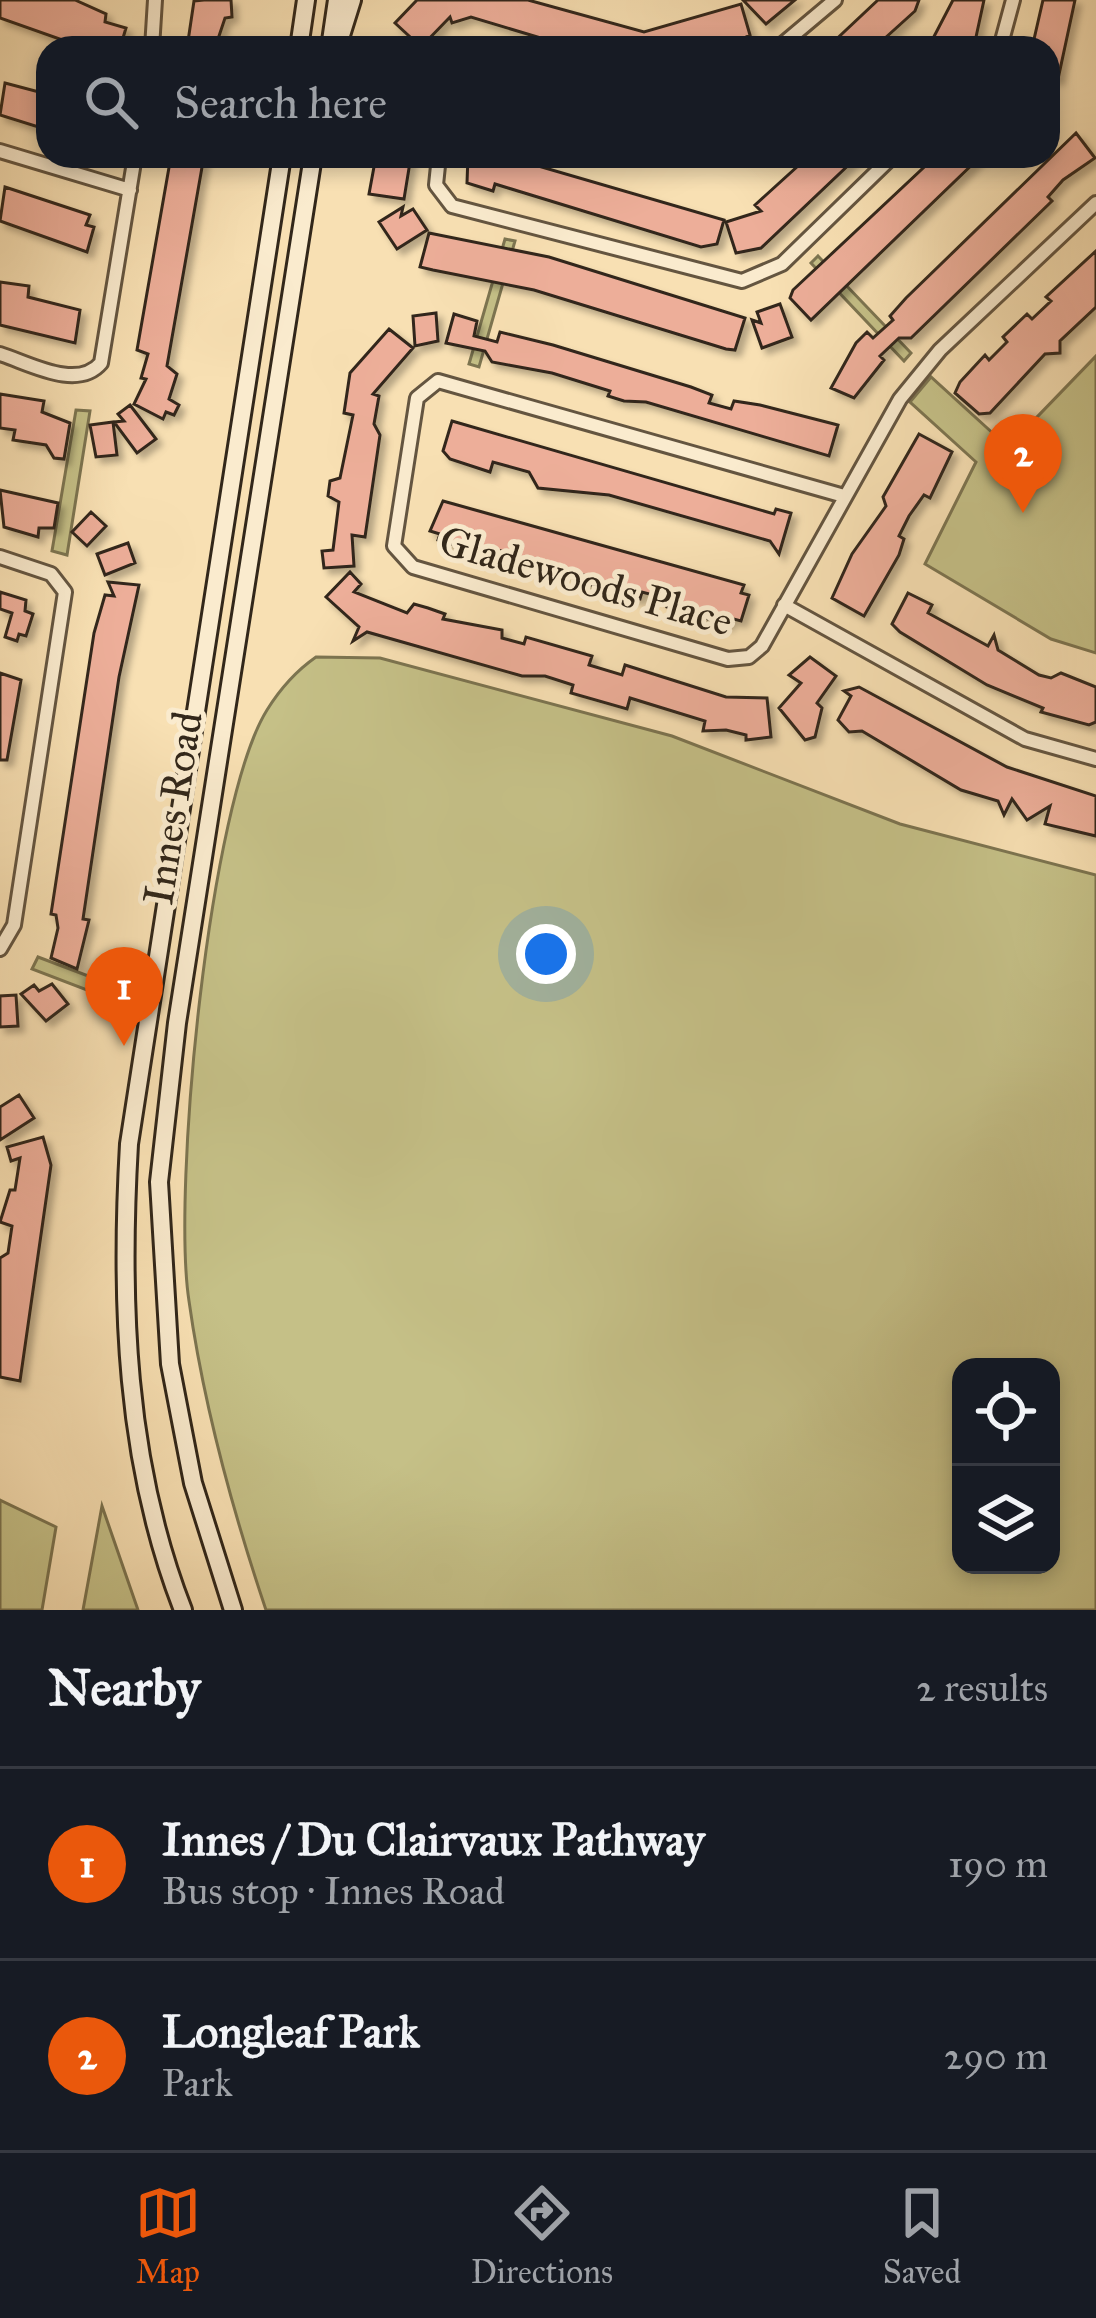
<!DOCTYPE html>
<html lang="en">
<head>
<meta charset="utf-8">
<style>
	:root { --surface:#171b24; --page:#242831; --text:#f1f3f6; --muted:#9ea1a6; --line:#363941; --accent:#ea580c }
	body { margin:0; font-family:"IM FELL Great Primer",serif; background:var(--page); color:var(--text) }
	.controls { position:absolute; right:36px; bottom:36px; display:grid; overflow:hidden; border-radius:24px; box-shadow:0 6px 18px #0003 }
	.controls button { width:108px; height:108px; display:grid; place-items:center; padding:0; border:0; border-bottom:3px solid var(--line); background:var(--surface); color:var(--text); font:60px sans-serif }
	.you { position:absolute; left:546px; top:954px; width:42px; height:42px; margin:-30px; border:9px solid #fff; border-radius:50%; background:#1a73e8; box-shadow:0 0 0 18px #1a73e833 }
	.badge { display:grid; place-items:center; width:78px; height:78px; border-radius:50%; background:var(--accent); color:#fff; font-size:39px; font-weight:700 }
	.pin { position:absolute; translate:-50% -99px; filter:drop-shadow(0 3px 6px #0008) }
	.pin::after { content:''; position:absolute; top:63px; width:42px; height:36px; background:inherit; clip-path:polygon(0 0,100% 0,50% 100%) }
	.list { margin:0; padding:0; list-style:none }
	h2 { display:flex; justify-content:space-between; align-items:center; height:156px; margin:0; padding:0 48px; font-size:51px }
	h2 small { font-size:39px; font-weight:400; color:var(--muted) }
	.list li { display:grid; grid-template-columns:78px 1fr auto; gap:36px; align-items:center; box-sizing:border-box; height:192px; padding:0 48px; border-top:3px solid var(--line) }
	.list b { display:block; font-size:45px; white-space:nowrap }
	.list p { margin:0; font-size:39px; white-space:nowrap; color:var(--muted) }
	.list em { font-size:39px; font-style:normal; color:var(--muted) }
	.icon { flex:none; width:66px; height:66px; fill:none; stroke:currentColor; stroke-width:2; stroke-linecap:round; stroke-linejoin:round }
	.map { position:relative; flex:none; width:1096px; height:1610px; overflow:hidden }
	.search { position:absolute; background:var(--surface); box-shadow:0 6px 18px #0003; left:36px; right:36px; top:36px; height:132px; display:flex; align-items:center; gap:30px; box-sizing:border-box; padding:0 42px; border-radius:36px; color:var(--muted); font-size:45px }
	.sheet { height:540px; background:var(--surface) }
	nav { display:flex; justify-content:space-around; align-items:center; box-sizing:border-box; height:168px; border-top:3px solid var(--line); background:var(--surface); font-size:33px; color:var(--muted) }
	nav a { display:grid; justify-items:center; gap:6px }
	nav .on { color:var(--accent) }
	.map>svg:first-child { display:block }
	.green { fill:#c5c087; stroke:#7c7450; stroke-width:3; fill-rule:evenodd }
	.building { fill:#edae99; stroke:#32271a; stroke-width:3; filter:url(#shadow) }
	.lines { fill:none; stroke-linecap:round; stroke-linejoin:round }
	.street-casing { stroke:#645540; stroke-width:18 }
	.secondary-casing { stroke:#32271a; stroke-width:22 }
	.street { stroke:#faebce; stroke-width:12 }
	.secondary { stroke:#faebce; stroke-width:16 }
	.labels { text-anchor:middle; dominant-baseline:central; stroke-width:10; stroke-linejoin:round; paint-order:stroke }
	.street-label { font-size:42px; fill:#32271a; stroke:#faebce }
</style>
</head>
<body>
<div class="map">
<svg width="1096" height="1610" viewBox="0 0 1096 1610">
	<defs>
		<filter id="shadow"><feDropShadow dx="5.5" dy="5.5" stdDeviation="3" flood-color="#0004"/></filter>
	</defs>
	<rect width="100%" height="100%" fill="#f8e0b3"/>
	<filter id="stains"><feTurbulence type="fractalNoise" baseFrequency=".00167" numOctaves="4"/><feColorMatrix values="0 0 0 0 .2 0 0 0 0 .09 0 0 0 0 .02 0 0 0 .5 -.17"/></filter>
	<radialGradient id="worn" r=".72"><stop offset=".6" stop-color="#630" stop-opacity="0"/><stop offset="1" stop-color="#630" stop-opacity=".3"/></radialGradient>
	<path class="green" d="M505 239 515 241 479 367 469 364Z
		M818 256 911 353 904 361 811 263Z
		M1096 356V653L1051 639 925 564 976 462 910 402 931 377 1008 447Z
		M76 410 90 411 67 555 52 551Z
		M316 657 380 658 672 736 900 824 1096 875V1610H266C232 1509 204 1408 189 1301 172 1190 209 803 267 710 280 689 296 671 316 657ZM961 1367H1051V1565H961Z
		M38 957 128 991 126 1005 32 969Z
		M0 1500 56 1527 42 1610H0Z
		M102 1506 138 1610H83Z"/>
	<path class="building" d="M0 0H75L106 14 105 22 126 28 120 48H85L0 18Z
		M204 0H231L232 17 225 18 215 48H187L194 1Z
		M417 0H528L644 32 741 4 750 35 723 48H574L471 17 452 23 450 17 421 47 395 23Z
		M743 0H795L766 24Z
		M878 0H919L915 11 874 48H827Z
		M953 0H984L976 37 969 48H928Z
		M1043 0H1075L1058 79 1048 76V48H1032Z
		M5 83 43 93 39 105 48 108V130L0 115Z
		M1076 133 1095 158 1063 180 1048 197 1052 201 911 338H899L880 356 884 360 854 398 831 388 856 343 867 332 873 338 893 320 890 316 906 298Z
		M171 156H204L167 366 177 374 169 399 179 405 174 415 166 412 163 419 134 404 146 379 141 378 148 354 137 350Z
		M376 156H411L404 199 369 194Z
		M468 156H504L724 220 717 244 701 247 495 184 493 191 467 183Z
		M809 156H858L761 248 736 253 726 222 761 211 755 205Z
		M936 156H981L811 320 790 298 793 290Z
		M5 187 90 215 86 225 94 227 87 252 0 221Z
		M403 207 401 216 413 209 427 230 397 249 379 222Z
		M429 233 549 257 745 318 735 350 726 349 534 290 433 270 420 267Z
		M1096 251V307L1060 341V353L1045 354 990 413 979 414 955 393 960 382 985 355 989 360 1007 342 1003 337 1027 314 1032 319 1051 301 1046 297Z
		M0 282 29 286 28 297 80 310 75 343 0 325Z
		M780 304 792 337 762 348 752 320 761 323 757 312Z
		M436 313 438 341 415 346 413 316Z
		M454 314 477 321 474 336 497 342 500 332 553 345 691 387 712 395 709 403 731 409 734 401 760 405 834 424 838 425 829 456 646 402 624 401 608 396 610 391 552 373 492 362 485 351 446 343Z
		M389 329 413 348 373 394 379 396 374 424 380 435 365 537 352 535 354 566 324 568 322 551 333 550 339 502 328 496 330 481 340 478 353 415 344 413 350 373Z
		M0 394 44 401 42 412 70 423 64 459 54 458 46 445 13 440 15 430 0 428Z
		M130 405 156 439 137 453 114 422 124 421 118 414Z
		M452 421 774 514 776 509 791 513 779 554 770 541 609 495 538 488 529 472 493 462 490 472 450 459 443 451Z
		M113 422 117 455 96 457 90 425Z
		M919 434 952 452 930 498 924 495 909 516 899 536 904 539 899 555 864 616 832 598 852 554 886 506 883 497Z
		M0 490 58 503 54 528H39L38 537 4 527Z
		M443 501 744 585 741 593 749 595 741 621 730 618 728 625 667 607 669 599 642 592 640 599 581 582 583 575 524 565 526 559 501 551 499 558 438 540 440 534 430 531Z
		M91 512 106 526 87 546 72 532Z
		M128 543 135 563 105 575 97 554Z
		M350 572 361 584 354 592 407 613 414 604 428 608 445 614 443 619 502 630V638L524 644 526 637 592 656 589 665 622 675 625 665 726 697 767 698 771 737 746 740V735L726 730 703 731 705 721 630 698 627 709 571 693 573 685 545 676H522L367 632 353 641 359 627 326 597Z
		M108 582 139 585 119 677 83 919 89 920 77 969 51 958 58 928 56 915 51 914 94 633 105 595 114 596Z
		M0 592 26 600 25 611 33 614 26 636 19 634 17 641 5 637 12 613 0 609Z
		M908 593 932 605 928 613 988 646 994 635 998 650 1039 675 1051 678 1061 673 1096 687V722L1089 725 1041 712 1043 708 987 685 900 632 892 624Z
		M810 657 836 676 817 703 822 708 815 737 805 740 779 708 801 683 789 675Z
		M0 673 21 680 7 760H0Z
		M859 687 1007 767 1096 796V836L1045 824 1050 806 1027 820 1012 799 1004 815 998 801 961 790 862 731 849 732 838 720 851 696 844 691Z
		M52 984 68 1004 46 1021 21 994 34 985 39 991Z
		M16 995 18 1026 0 1027V996Z
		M19 1095 34 1118 0 1140V1107Z
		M43 1137 51 1165 20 1381 0 1377V1258L8 1253 12 1226 0 1222 10 1190H15L20 1158 11 1161 7 1147Z"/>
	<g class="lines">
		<defs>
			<path id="street" d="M152 48 155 0
				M778 48 835 0
				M1000 48 1013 0
				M0 151 130 190
				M439 156 436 185 452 206 742 281 782 264 893 156
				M0 354C29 363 77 391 101 363L135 156
				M844 496 438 381 417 398 394 546 413 567 728 659 749 657 762 646 900 399 940 350 1096 203
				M0 557 51 574 65 592 14 925 0 949
				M784 605 1025 739 1096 759"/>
			<path id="secondary" d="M331 41 337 0
				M299 48 306 0
				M337 48 352 0
				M183 1610C125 1462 120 1300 129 1144L282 156
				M233 1610 193 1483 170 1364 159 1182 177 1023 313 156"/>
		</defs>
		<use href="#street" class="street-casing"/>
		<use href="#secondary" class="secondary-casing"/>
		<use href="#street" class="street"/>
		<use href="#secondary" class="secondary"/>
	</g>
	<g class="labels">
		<g class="street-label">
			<text transform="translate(586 581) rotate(16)">Gladewoods Place</text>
			<text transform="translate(173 808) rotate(-81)">Innes Road</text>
		</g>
	</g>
	<rect width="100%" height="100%" filter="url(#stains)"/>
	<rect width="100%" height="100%" fill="url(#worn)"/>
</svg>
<div class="controls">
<button><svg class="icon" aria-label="locate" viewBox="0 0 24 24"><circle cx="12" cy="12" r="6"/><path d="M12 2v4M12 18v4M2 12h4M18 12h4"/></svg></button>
<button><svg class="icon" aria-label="layers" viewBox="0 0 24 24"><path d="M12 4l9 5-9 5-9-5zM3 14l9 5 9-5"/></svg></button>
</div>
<div class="you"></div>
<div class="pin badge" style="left:124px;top:1046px">1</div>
<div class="pin badge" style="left:1023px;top:513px">2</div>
<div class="search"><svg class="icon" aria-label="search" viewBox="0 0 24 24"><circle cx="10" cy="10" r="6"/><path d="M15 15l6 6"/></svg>Search here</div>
</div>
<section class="sheet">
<h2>Nearby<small>2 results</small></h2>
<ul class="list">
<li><span class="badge">1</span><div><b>Innes / Du Clairvaux Pathway</b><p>Bus stop · Innes Road</p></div><em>190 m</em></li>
<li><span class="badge">2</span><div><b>Longleaf Park</b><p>Park</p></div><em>290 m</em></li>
</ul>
</section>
<nav>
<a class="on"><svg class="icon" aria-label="map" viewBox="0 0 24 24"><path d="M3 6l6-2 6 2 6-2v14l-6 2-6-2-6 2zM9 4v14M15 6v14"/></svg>Map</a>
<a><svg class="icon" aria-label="directions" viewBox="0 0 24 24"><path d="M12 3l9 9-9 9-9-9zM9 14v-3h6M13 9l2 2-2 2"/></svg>Directions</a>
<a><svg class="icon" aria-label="saved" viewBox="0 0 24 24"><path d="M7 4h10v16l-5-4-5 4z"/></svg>Saved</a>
</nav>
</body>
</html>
